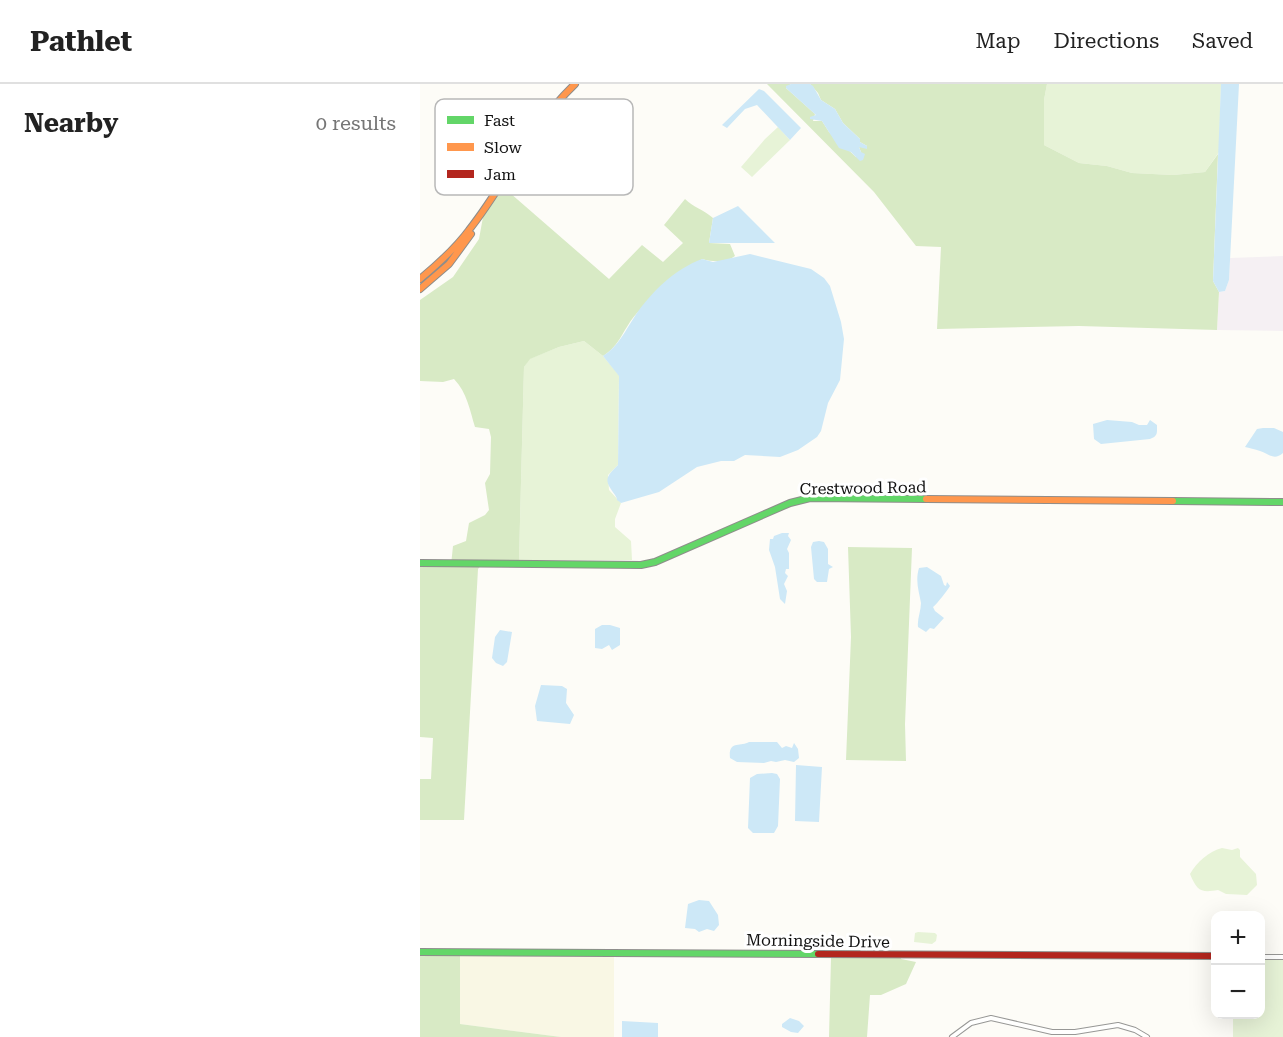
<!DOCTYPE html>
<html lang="en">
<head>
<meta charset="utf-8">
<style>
	:root { --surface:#fff; --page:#f2f2f2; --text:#222; --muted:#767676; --line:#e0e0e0 }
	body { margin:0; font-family:"Roboto Serif",serif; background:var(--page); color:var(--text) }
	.controls { position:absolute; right:18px; bottom:18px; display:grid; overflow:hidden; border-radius:12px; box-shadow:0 6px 24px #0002 }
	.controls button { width:54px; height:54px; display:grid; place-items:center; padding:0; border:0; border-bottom:2px solid var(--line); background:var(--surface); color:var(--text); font:30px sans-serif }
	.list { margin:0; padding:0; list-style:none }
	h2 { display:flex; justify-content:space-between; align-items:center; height:78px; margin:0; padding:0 24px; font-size:26px }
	h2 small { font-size:20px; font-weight:400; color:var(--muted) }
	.map { position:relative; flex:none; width:863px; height:953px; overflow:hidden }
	header { display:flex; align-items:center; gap:36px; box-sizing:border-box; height:84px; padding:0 30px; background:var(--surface); border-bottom:2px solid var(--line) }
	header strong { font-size:28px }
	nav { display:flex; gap:33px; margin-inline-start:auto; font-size:21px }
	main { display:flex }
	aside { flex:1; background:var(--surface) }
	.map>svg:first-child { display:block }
	.industrial { fill:#f5f0f3 }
	.farmland { fill:#f9f7e4 }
	.green { fill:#e7f3d7 }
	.forest { fill:#d8eac5 }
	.water { fill:#cde8f7 }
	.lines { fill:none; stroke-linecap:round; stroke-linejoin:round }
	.street-casing { stroke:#979795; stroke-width:6 }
	.fast-casing { stroke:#8e8d8b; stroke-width:8 }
	.slow-casing { stroke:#8e8d8b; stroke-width:8 }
	.jam-casing { stroke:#8e8d8b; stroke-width:8 }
	.street { stroke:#fffffe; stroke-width:4 }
	.fast { stroke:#63d668; stroke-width:6 }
	.slow { stroke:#ff974d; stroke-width:6 }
	.jam { stroke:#b3261e; stroke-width:6 }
	.labels { text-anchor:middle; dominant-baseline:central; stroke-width:6; stroke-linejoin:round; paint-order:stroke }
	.street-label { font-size:16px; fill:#111; stroke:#fff }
	.key { fill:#fff; stroke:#b8b8b8; stroke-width:1.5 }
	.key-label { font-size:16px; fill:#111 }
</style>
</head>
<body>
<header>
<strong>Pathlet</strong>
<nav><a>Map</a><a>Directions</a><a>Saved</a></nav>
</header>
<main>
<aside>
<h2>Nearby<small>0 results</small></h2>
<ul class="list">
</ul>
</aside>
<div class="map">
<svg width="863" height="953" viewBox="0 0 863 953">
	<rect width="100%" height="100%" fill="#fdfcf7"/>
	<path class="industrial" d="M863 172V247L797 246 799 208 805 207 809 196 810 174Z"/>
	<path class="farmland" d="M40 869H194V953H141L40 940Z"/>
	<path class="green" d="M627 0H801L799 68 785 88 753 91 712 89 687 82 659 79 624 61V16Z
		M358 43 370 56 332 93 321 83 345 55Z
		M164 257 183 272 199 291 198 381 188 391 189 406 201 419 195 435V443L211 457 212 476H99L104 283 109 275 139 263Z
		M802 764 812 766 818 764 820 766V773L836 790 837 801 827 811 806 810 798 806C781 809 777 807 770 790 777 778 789 767 802 764Z
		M498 848 515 849 517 851 516 857 512 860 494 858 495 849Z
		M841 873H863V953H813V931L840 930Z"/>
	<path class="forest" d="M347 0H371L366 4 395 30 393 37H402L409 48 436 73 441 68 439 63 447 62 440 58V55L423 39 415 25 401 16 398 9 390 0H627L624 16V61L659 79 687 82 712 89 753 91 785 88 798 70 793 197 799 208 797 246 659 242 517 245 521 163 496 162 454 108Z
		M82 102 189 195 222 161 243 178 263 159 244 141 265 115C273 123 284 126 293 134L289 159 310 160 315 172C306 179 293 178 282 175 261 193 237 209 217 229 204 243 200 262 183 272L164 257 139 263 110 275 104 283 99 476 63 479 58 485 44 736H0V695H11L13 654 0 653V481H31L33 462 46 457 49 439 65 431 69 426 65 399 70 390 71 353 69 345 55 343C50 327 47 308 34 295L23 298 0 297V216L33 193 59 155 63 133Z
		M428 463 492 464 485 640 486 677 426 676 431 553Z
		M0 869H40V940L141 953H0Z
		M427 872 481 873V875L496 878 486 900 461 911H450L447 953H409L411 874Z"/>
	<path class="water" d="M371 0H390L393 2 401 16 415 25 423 39 440 55V58L447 62V65L439 63 441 68 445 70 443 76 440 77 431 68 419 64 402 37 390 35V33L396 31 366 4V2Z
		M801 0H819L809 196 805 207 799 208 793 197Z
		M339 5 344 7 381 44 370 56 337 21 325 25 307 44 302 41Z
		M318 122 355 159H289L293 134Z
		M330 170 391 185 404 194 410 202 421 238 424 255 420 296 408 319 401 347 397 353 378 366 360 373 325 371 314 377H301L277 383 239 408 201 419C193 413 200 419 195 411 184 396 185 394 198 381L199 292 183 272C198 263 205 247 215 232 231 208 255 185 282 175L293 178Z
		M687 336 712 338 719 341H727L730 336 737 341C737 349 738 352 730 355L681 360 674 355 673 340Z
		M843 344H854L863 348V369C854 377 849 370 840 367 835 365 829 364 825 363L837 345Z
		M362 449H369L368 452 371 456 367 465 369 469V485H366L365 489 368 492 364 500 367 507 365 520 360 515 355 483 349 466 350 455H353L354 452Z
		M399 457 404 458 408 465V480L413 483 409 485 407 498H397L394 495 391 463 393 458Z
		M507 483 521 492 524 501 526 502 527 498 530 502C527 507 517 520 513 523L515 527 524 534 514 545 510 544 506 548 498 543C497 535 501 527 501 519 499 507 495 497 499 484Z
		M190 541 200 544V561L192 566 189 561 182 565 175 564V545L182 541Z
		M80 546 92 548 87 578 83 582 76 579 72 574 75 553Z
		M121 601 142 602 147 605 146 619 154 631 150 640 117 637 115 622Z
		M329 658H357L362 664 366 662 372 664 374 659 378 665 379 674 374 678 365 676 356 678 351 677 344 679 317 678 310 674C308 656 321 663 329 658Z
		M376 681 402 683 399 738 375 737Z
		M352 689 357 690 360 695 358 742 354 749H333L328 744 330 694 337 690Z
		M279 816 289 817 298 831 299 841 294 847 287 845 279 848 275 845 265 844 268 820Z
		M370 934 379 937 384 942 378 949 371 948 362 943V940Z
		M202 937 238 939V953H202Z"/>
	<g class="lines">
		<defs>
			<path id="street" d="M840 873H863
				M532 953 551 939 571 934 632 948H655L698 941 715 946 727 953"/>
			<path id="fast" d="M753 417 863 418
				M0 479 221 481 235 478 370 419 390 414 506 415
				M0 868 398 870"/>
			<path id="slow" d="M0 195C18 180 35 165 49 146 88 97 108 45 155 0
				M0 205 29 180 51 150
				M506 415 753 417"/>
			<path id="jam" d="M398 870 796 872"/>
		</defs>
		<use href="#street" class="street-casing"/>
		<use href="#fast" class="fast-casing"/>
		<use href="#slow" class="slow-casing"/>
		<use href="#jam" class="jam-casing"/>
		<use href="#street" class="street"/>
		<use href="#fast" class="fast"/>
		<use href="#slow" class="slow"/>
		<use href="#jam" class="jam"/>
	</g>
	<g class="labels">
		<g class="street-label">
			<text transform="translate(443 404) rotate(-1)">Crestwood Road</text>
			<text transform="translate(398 857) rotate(1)">Morningside Drive</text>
		</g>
	</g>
	<rect x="15" y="15" width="198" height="96" rx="9" class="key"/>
	<rect x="27" y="32" width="27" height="8" fill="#63d668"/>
	<rect x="27" y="59" width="27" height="8" fill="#ff974d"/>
	<rect x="27" y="86" width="27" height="8" fill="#b3261e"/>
	<g class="key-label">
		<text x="64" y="42">Fast</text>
		<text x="64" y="69">Slow</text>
		<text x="64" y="96">Jam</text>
	</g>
</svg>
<div class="controls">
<button>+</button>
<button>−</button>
</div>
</div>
</main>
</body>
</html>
